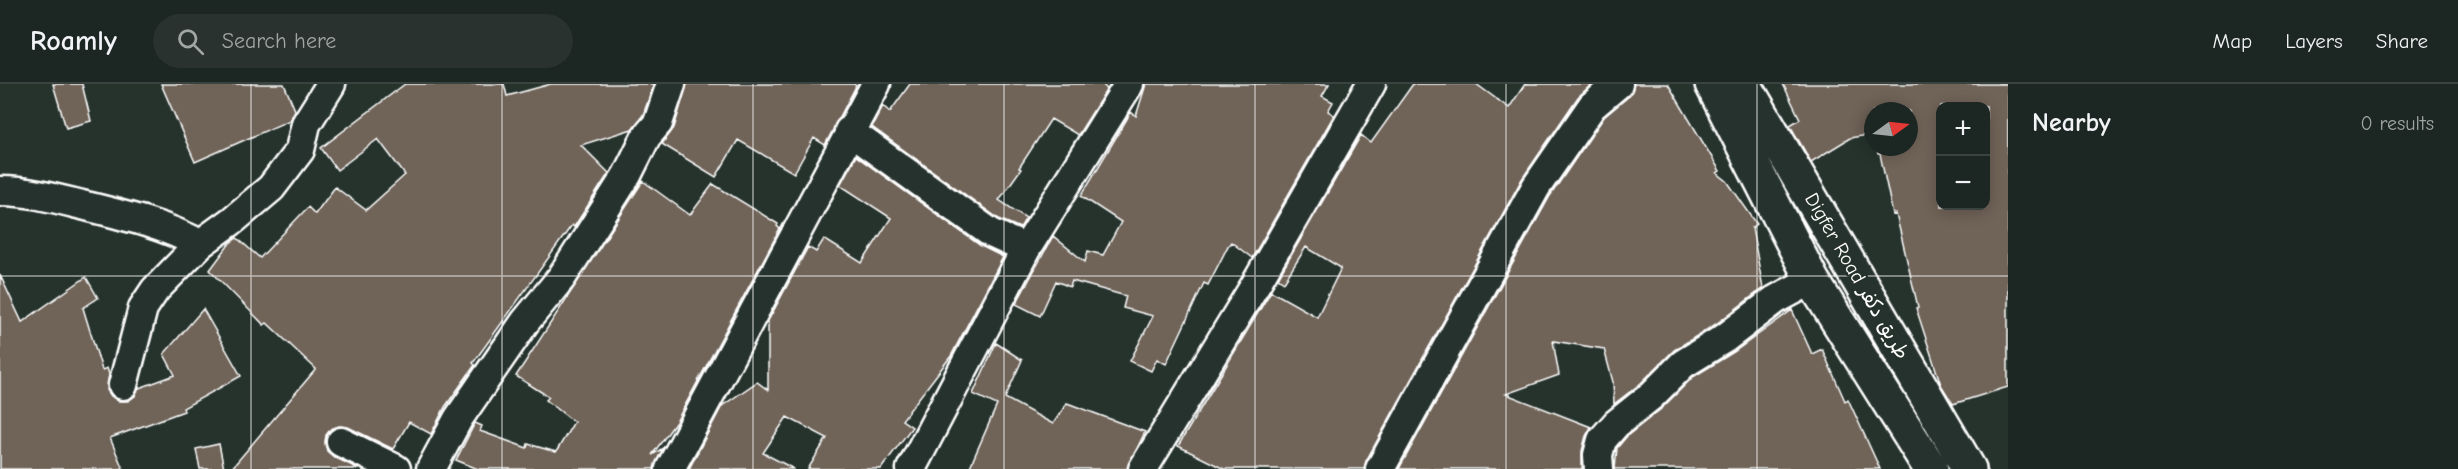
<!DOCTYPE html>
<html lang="en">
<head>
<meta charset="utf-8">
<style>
	:root { --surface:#1c2622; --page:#29322f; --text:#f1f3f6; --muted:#a0a5a5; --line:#3a4340 }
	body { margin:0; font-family:"Comic Neue","Playpen Sans Arabic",sans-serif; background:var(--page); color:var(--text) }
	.controls { position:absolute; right:18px; top:18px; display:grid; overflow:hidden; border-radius:12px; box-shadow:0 3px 15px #0003 }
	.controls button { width:54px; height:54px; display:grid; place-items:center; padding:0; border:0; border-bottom:2px solid var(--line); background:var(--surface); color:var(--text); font:30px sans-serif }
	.compass { position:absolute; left:1864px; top:18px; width:54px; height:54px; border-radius:50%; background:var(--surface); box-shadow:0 3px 15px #0003; rotate:75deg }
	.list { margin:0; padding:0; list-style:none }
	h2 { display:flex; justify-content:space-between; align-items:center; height:78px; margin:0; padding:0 24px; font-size:26px }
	h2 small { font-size:20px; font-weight:400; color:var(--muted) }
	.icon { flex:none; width:33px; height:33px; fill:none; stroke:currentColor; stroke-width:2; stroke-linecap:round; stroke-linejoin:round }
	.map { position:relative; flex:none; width:2008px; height:385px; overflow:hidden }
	header { display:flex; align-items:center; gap:36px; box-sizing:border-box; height:84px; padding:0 30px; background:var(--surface); border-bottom:2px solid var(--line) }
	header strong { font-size:28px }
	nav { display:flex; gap:33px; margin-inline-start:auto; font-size:21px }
	.search { width:420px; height:54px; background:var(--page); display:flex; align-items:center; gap:15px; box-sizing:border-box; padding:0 21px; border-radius:33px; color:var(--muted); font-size:22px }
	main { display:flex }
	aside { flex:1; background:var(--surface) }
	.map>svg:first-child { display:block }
	.building { fill:#6f6459; stroke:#fff; stroke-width:1.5; fill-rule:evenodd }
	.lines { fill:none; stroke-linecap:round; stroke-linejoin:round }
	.minor-casing { stroke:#fff; stroke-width:33 }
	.tertiary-casing { stroke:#fff; stroke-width:38 }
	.minor { stroke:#26332d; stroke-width:28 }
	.tertiary { stroke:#26332d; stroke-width:33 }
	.grid { fill:none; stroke:#fff; stroke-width:1.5; stroke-opacity:0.55 }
	.labels { text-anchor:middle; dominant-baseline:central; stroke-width:4.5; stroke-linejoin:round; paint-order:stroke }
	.street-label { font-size:20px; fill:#fff; stroke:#26332d }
</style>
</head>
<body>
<header>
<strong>Roamly</strong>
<div class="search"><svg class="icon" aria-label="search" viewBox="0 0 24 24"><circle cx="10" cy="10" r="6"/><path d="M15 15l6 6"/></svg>Search here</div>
<nav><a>Map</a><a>Layers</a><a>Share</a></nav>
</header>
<main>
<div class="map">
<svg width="2008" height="385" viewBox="0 0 2008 385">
	<rect width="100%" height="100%" fill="#26332d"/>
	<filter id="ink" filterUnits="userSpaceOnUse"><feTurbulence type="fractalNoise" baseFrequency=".0167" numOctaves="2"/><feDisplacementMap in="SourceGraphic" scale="12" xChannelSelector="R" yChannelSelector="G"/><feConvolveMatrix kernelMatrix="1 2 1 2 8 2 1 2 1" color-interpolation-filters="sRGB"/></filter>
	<g filter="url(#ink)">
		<path class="building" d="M53 0H82L91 37 66 44Z
			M161 0H284L295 26 290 36 195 78Z
			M405 0H504L507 12 551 0H654L643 31 632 45 581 61 609 89 574 143 572 141 473 279 475 281 445 323 431 350 409 338 393 365 348 343 339 342 331 345 326 351 325 359 327 367 334 373 359 385H231L316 285 267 239 264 241 210 186 230 159 237 154 260 174 308 123 315 130 335 103 366 126 405 91 378 55 337 86 321 64Z
			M687 0H854L856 2 825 61 814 54 794 89 738 56 716 93 662 60 674 44Z
			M910 0H1102L1107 5 1078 51 1051 35 1019 84 1021 85 999 116 1026 134 1020 144 999 135 872 43 883 22 890 28Z
			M1146 0H1329L1322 12 1333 18 1328 27 1334 31 1252 174 1231 158 1228 162 1208 201 1204 199 1166 280 1157 275 1151 287 1130 277 1153 232 1123 224 1126 212 1072 197 1070 203 1056 197 1040 232 1016 220 1053 152 1085 178 1088 167 1103 171 1121 138 1081 112 1131 28 1136 32Z
			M1413 0H1476L1509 24 1525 0H1592L1578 13 1522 95 1366 377 1364 385H1224L1178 362 1271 207 1317 233 1341 184 1306 163 1284 198 1278 194 1361 51 1371 59Z
			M1634 0H1668L1720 87 1717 89 1727 97 1757 140 1752 144 1763 204 1716 240 1674 266 1640 300 1614 320 1613 298 1604 265 1553 257 1559 291 1506 310 1591 343 1586 352 1582 367V385H1399L1550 112 1604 33 1629 12Z
			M1783 0H2008V303L1953 320 1941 301 1916 224 1918 223 1896 130 1893 131 1880 70H1878L1877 63H1909V27H1873V50L1850 54 1811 78 1790 41 1800 35ZM1941 22H1986V122H1941Z
			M856 72 981 162 1003 173 951 272 902 336 912 343 881 385H808L827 354 787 333 763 369 794 385H689L722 322 757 298 768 306V237L808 163 816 168 824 155 862 179 891 134 840 101Z
			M643 97 690 131 713 100 778 140 777 142 780 145 676 338 652 371 663 364 654 385H478L456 376 475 339 482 342 480 347 527 364 528 360 556 368 574 338 546 316 549 313 516 292Z
			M0 191 22 238 86 193 98 214 83 224 102 286 107 284 109 290 107 306 111 312 118 317H128L135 312 139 304 175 291 164 270 203 225 241 292 183 324 184 327 110 354 123 385H0Z
			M1792 226 1812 270 1822 265 1845 317 1848 315 1880 385H1615L1617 364 1627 352 1661 325 1693 293 1734 268Z
			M996 259 1022 276 1005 314 1053 340 1067 319 1145 348 1127 385H969L997 321 973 310Z
			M219 360 224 385H200L196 365Z"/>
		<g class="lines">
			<defs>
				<path id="minor" d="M849 47 991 149 1026 165
					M0 107C28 107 54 114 82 121 122 131 162 140 200 160L233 136 271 104 300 66 306 40 331 0
					M123 301 143 224 155 206 200 160
					M341 358 396 385
					M431 385 458 335 525 238 562 193 627 91 646 53 658 39 671 0
					M670 385 876 0
					M911 385 1026 165 1129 0
					M1143 385 1257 198 1371 0
					M1380 385 1536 103 1592 22 1618 0
					M1599 385 1598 371 1602 356 1616 340 1651 312 1683 280 1725 254 1775 216 1812 196"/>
				<path id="tertiary" d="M1712 0 1812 196 1931 385
					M1744 0 1969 385"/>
			</defs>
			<use href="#minor" class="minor-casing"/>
			<use href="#tertiary" class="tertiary-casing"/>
			<use href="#minor" class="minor"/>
			<use href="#tertiary" class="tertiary"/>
		</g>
	</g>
	<path class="grid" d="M251 0V385M502 0V385M753 0V385M1004 0V385M1255 0V385M1506 0V385M1757 0V385M0 192H2008"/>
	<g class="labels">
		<g class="street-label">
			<text transform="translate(1857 192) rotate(60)">Digfer Road طريق دكفر</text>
		</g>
	</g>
</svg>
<div class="controls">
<button>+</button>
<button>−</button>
</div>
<svg class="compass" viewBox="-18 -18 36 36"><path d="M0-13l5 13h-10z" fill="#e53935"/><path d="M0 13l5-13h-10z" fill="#a0a5a5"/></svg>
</div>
<aside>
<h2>Nearby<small>0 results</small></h2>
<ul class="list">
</ul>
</aside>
</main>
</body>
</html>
